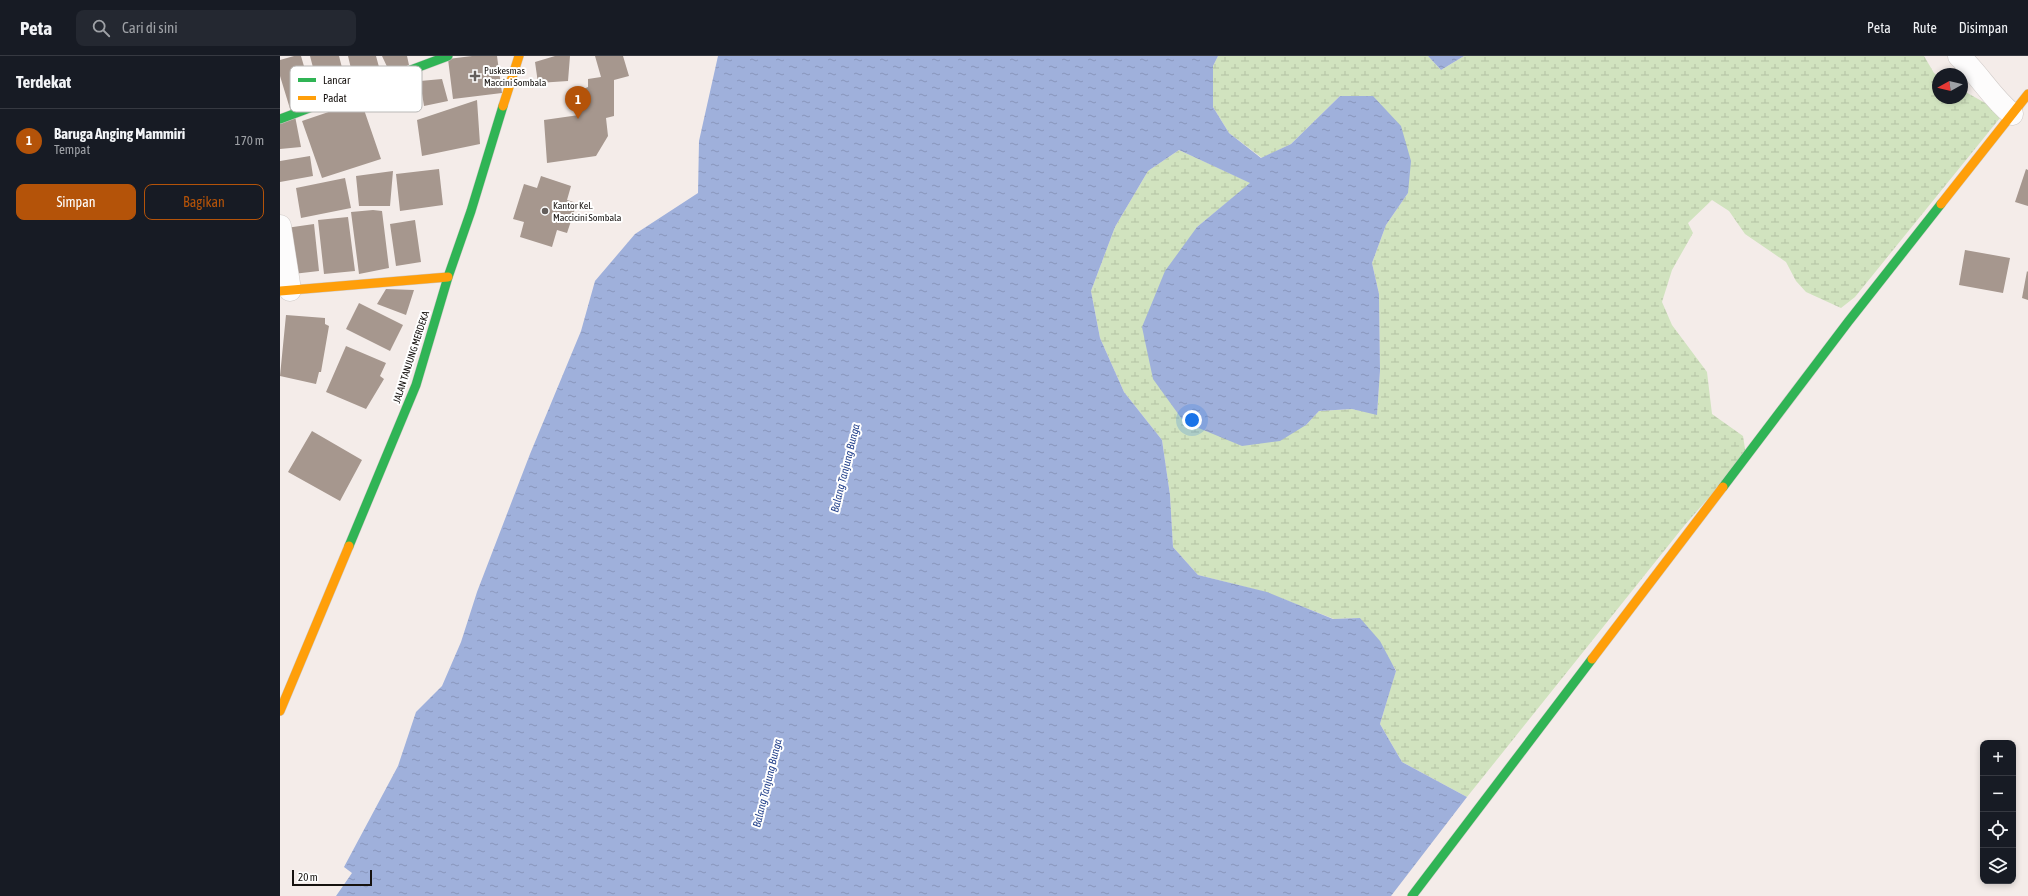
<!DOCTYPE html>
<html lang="id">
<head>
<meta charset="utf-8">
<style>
	:root { --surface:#171b24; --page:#242831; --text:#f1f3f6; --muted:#9ea1a6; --line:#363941; --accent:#b45309 }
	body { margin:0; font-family:"Asap Condensed",sans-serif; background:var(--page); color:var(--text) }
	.controls { position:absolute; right:12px; bottom:12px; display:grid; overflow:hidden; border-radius:8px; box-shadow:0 2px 6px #0003 }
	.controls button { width:36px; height:36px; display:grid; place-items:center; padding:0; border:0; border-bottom:1px solid var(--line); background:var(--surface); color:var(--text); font:20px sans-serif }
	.compass { position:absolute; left:1652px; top:12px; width:36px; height:36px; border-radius:50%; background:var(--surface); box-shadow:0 2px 6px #0003; rotate:262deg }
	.scale { position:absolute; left:12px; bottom:10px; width:80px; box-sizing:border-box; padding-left:4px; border:2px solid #16120f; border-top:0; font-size:11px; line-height:14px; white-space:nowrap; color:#16120f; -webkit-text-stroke:3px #fff; paint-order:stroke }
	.you { position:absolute; left:912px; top:364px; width:14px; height:14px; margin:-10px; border:3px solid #fff; border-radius:50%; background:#1a73e8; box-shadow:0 0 0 6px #1a73e833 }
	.badge { display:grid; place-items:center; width:26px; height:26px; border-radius:50%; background:var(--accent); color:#fff; font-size:13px; font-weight:700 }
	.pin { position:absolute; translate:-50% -33px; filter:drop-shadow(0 1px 2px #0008) }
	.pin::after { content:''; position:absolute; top:21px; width:14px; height:12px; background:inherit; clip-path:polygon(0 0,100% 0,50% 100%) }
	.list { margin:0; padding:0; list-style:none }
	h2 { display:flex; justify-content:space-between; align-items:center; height:52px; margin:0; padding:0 16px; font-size:17px }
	h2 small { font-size:13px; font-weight:400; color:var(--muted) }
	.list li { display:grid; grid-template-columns:26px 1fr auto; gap:12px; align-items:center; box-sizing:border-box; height:64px; padding:0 16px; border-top:1px solid var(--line) }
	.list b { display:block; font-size:15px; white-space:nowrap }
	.list p { margin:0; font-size:13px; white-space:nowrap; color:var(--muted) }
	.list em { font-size:13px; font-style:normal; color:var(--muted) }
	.actions { display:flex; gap:8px; padding:12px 16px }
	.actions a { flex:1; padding:9px 0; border:1px solid var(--accent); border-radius:8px; text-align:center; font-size:14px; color:var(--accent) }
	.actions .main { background:var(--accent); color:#fff }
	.icon { flex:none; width:22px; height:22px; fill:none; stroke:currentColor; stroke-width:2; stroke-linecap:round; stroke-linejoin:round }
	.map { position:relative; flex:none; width:1748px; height:840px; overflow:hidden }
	header { display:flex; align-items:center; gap:24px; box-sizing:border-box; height:56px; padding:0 20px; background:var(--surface); border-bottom:1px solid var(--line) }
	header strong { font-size:19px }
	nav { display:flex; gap:22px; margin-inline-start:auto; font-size:14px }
	.search { width:280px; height:36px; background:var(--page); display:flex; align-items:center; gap:10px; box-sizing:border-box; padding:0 14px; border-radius:8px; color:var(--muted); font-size:15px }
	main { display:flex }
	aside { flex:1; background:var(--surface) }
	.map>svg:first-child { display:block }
	.wetland { fill:url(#wetland-marsh) }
	.water { fill:url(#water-ripples) }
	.building { fill:#a6978e }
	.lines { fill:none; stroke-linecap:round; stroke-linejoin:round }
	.street-casing { stroke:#cfc9c6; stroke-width:23 }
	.fast-casing { stroke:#cfc9c6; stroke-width:10 }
	.slow-casing { stroke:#cfc9c6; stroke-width:10 }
	.street { stroke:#fdfcfc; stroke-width:22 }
	.fast { stroke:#30b455; stroke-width:9 }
	.slow { stroke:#ff9f0a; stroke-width:9 }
	.poi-dot { fill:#645e5b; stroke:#fff; stroke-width:1.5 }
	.labels { text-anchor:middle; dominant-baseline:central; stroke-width:4; stroke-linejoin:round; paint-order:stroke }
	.poi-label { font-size:10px; fill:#16120f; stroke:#fff; text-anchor:start }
	.street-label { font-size:10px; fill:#16120f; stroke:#fff }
	.water-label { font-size:11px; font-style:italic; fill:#24428c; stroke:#fff }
	.key { fill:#fff; stroke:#b9b8b7; stroke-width:1 }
	.key-label { font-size:11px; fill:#16120f }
</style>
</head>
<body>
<header>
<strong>Peta</strong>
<div class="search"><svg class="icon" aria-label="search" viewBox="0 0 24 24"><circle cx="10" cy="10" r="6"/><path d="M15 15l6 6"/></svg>Cari di sini</div>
<nav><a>Peta</a><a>Rute</a><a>Disimpan</a></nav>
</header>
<main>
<aside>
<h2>Terdekat<small></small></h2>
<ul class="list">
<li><span class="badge">1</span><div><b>Baruga Anging Mammiri</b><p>Tempat</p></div><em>170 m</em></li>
</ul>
<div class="actions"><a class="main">Simpan</a><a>Bagikan</a></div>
</aside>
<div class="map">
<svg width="1748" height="840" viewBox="0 0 1748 840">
	<defs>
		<pattern id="wetland-marsh" width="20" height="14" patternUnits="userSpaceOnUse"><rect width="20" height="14" fill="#d1e3bf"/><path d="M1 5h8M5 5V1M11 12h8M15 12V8" fill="none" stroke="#b3c2a3"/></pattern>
		<pattern id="water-ripples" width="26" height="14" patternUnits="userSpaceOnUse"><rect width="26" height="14" fill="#9fb0db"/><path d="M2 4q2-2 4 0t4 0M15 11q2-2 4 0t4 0" fill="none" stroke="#8896bb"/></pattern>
	</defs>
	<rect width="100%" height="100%" fill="#f4ece9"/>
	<path class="wetland" d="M938 0H1148L1161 14 1184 0H1644L1654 17 1658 20V42H1682V34L1707 48 1720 62 1575 241 1561 252 1526 236 1516 225 1506 206 1465 178 1449 155 1432 144 1408 167 1413 177 1392 214 1382 246 1392 269 1427 316 1432 358 1463 380 1466 399 1404 470 1187 741 1122 706 1100 668 1116 614 1080 562 1054 563 985 536 918 519 893 491 890 439 882 384 844 336 820 282 811 235 835 171 868 115 899 94 971 127 917 171 1026 369 1039 355 1072 353 1097 358 1100 315 1099 238 1092 207 1106 169 1128 137 1060 40 1011 88 982 102 949 77 933 51V10Z"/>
	<path class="water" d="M438 0H938L933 10V51L949 77 981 102 1011 88 1060 40H1093L1121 70 1131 105 1128 137 1106 169 1092 207 1099 238 1100 315 1097 359 1072 353 1039 355 1026 369 1000 385 962 390 904 366 873 323 862 271 885 215 917 171 970 127 899 94 868 115 835 171 811 235 820 282 844 336 882 384 890 439 893 491 918 519 987 536 1053 563 1080 562 1100 585 1116 615 1100 668 1122 706 1187 741 1111 840H56L72 817 64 811 118 710 136 656 162 630 181 586 197 536 250 398 301 275 315 225 355 178 418 137 419 85Z
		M1148 0H1184L1161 14Z"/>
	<path class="building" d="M14 0H21L35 48 11 56 0 20V4Z
		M30 0H59L68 35 41 42Z
		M68 0H96L102 22 75 29Z
		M102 0H127L129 9 110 17Z
		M192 0H217L222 37 173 43 168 3Z
		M275 0H290L288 25 258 27 255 6Z
		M315 0H343L349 20 334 24V60L326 62 328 80 316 100 267 107 264 64 299 59 301 53 299 35 308 31V23L321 21Z
		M162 23 168 45 144 50 140 25Z
		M197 44 200 88 142 100 137 64Z
		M81 45 101 103 42 122 22 65Z
		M15 60 21 91 0 93V64Z
		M30 100 33 120 0 126V105Z
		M159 113 163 149 120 155 116 118Z
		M1746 113 1748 114V150L1735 146Z
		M113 115 110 150H79L76 120Z
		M261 120 291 130 287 144 297 147 287 177 277 174 272 191 240 181 244 166 233 163 244 128 257 132Z
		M65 122 71 152 21 162 16 132Z
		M93 154 102 155 109 212 79 218 71 156Z
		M68 161 75 215 44 218 38 164Z
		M135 164 141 206 116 210 110 168Z
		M34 168 39 215 13 218 6 172Z
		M1685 194 1730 202 1723 237 1679 229Z
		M1747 215 1748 216V244L1742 242Z
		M106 233 134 234 126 259 97 248Z
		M79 247 123 269 110 295 66 273Z
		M6 259 45 262V268L49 270 41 316H39L36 328 0 320Z
		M66 290 106 307 100 320 104 323 86 353 46 336Z
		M32 375 82 404 60 445 8 416Z"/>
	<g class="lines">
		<defs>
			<path id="street" d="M1679 0C1699 18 1711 41 1732 58
				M0 170 10 234"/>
			<path id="fast" d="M0 63 168 0
				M1443 431 1568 266 1661 148
				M69 490 136 329 168 221 191 155 223 50
				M1132 840 1312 603"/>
			<path id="slow" d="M223 50 239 0
				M1661 148 1748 38
				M0 235 168 221
				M1312 603 1443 431
				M0 655 69 490"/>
		</defs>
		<use href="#street" class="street-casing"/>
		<use href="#fast" class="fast-casing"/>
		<use href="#slow" class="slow-casing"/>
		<use href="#street" class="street"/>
		<use href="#fast" class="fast"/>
		<use href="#slow" class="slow"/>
	</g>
	<g class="poi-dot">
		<path d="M193 14h4v4h4v4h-4v4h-4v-4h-4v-4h4z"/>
		<circle cx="265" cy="155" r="4"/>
	</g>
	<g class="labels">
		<g class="poi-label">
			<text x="204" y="14">Puskesmas<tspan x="204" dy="12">Maccini Sombala</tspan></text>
			<text x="273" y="149">Kantor Kel.<tspan x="273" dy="12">Maccicini Sombala</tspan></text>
		</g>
		<g class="street-label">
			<text transform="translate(131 301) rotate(-72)">JALAN TANJUNG MERDEKA</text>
		</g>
		<g class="water-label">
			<text transform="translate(565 412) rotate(-76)">Balang Tanjung Bunga</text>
			<text transform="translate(487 727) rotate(-76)">Balang Tanjung Bunga</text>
		</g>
	</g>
	<rect x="10" y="10" width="132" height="46" rx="6" class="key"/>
	<rect x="18" y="22" width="18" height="4" fill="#30b455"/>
	<rect x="18" y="40" width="18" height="4" fill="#ff9f0a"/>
	<g class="key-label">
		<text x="43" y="28">Lancar</text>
		<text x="43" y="46">Padat</text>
	</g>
</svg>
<div class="controls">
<button>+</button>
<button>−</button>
<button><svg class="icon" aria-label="locate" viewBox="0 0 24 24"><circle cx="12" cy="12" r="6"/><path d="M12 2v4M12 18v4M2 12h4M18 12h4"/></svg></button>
<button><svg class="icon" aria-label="layers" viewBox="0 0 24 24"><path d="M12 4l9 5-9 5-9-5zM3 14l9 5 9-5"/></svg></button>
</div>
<svg class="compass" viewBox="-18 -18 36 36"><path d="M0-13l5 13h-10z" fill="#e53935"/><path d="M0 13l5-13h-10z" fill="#9ea1a6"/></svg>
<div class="scale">20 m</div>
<div class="you"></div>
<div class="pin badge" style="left:298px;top:63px">1</div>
</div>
</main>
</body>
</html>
